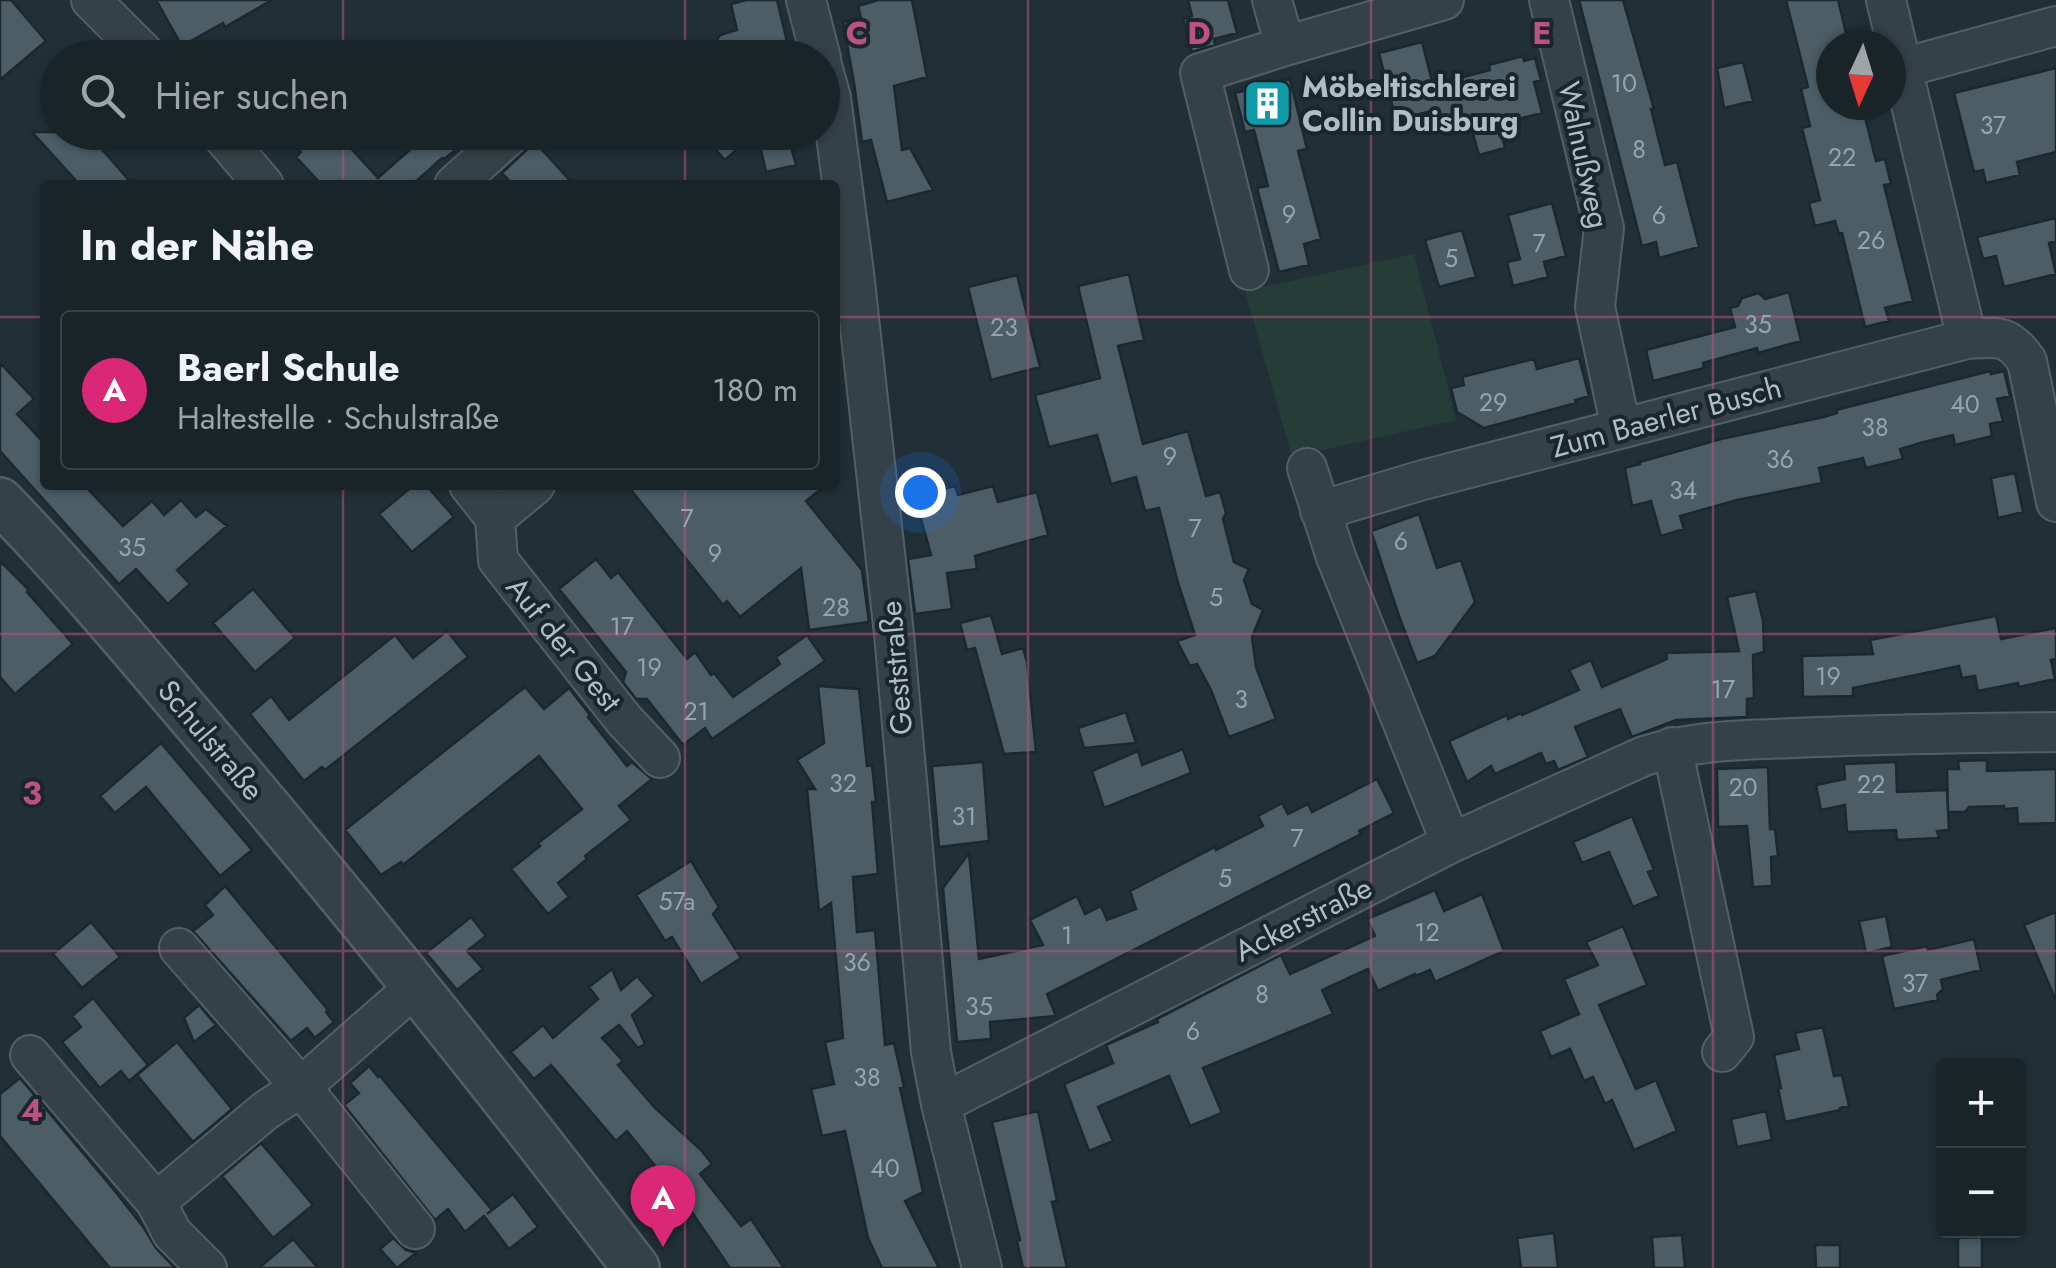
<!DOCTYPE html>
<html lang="de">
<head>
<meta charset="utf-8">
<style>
	:root { --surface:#192429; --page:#222c31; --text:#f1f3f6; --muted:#9fa4a8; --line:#374146; --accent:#db2777 }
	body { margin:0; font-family:Jost,sans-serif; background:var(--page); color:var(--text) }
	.controls { position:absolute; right:30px; bottom:30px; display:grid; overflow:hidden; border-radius:10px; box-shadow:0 2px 8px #0004 }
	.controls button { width:90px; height:90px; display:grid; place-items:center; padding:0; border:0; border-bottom:2px solid var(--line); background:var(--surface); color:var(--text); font:50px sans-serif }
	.compass { position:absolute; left:1816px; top:30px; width:90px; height:90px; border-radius:50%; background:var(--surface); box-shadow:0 2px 8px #0004; rotate:184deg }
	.you { position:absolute; left:920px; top:492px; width:35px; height:35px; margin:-25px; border:8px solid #fff; border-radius:50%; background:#1a73e8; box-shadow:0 0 0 15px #1a73e833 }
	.badge { display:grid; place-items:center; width:65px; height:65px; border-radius:50%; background:var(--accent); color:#fff; font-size:32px; font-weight:700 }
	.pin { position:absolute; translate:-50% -82px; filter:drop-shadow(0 2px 5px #0008) }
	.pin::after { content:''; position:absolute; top:52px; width:35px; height:30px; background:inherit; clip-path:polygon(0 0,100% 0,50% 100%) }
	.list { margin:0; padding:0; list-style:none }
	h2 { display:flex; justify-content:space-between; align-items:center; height:130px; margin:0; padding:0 40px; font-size:42px }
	h2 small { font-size:32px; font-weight:400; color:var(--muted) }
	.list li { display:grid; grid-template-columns:65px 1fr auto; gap:30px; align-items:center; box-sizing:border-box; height:160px; margin:0 20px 20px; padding:0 20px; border:2px solid var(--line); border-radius:10px }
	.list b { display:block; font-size:38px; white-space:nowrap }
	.list p { margin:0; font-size:32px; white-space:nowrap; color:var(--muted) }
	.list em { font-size:32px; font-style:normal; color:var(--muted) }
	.icon { flex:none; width:55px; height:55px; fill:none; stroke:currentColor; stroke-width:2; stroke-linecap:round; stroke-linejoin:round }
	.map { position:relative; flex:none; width:2056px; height:1268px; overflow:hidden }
	.search { position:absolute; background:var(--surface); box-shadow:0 2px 8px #0004; left:40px; top:40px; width:800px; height:110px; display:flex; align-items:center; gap:25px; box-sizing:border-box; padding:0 35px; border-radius:55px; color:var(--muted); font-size:38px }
	.panel { position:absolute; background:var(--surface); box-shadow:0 2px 8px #0004; left:40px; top:180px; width:800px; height:310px; border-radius:10px }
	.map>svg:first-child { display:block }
	.green { fill:#263c37 }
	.building { fill:#4c5d66; stroke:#1c282e; stroke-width:2.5 }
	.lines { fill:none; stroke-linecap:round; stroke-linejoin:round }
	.minor-casing { stroke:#525f65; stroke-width:42 }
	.tertiary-casing { stroke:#525f65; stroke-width:50 }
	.minor { stroke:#354148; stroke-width:38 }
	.tertiary { stroke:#354148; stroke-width:45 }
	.grid { fill:none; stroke:#bb5280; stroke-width:2.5; stroke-opacity:0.55 }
	.labels { text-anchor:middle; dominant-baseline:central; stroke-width:8; stroke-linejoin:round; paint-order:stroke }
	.number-label { font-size:25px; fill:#96a5ac }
	.poi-label { font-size:30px; font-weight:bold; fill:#afbdc4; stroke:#1a262c; text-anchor:start }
	.street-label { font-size:30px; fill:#afbdc4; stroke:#1a262c }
	.grid-label { font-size:32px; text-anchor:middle; font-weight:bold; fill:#bb5280; stroke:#1a262c; stroke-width:8; stroke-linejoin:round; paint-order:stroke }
</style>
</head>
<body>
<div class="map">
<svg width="2056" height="1268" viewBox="0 0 2056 1268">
	<rect width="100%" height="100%" fill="#213037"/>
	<path class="green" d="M1414 254 1456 420 1292 457 1245 291Z"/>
	<path class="building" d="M0 0H11L46 41 0 80Z
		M156 0H272L225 27 223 23 182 46Z
		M746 0H777L791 58H706L720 35 737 30 731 4Z
		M878 0H912L927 77 894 86 902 150 910 148 933 190 887 202 871 140 862 142 854 83 843 22 861 18 858 6Z
		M1188 0H1228L1237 33 1214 39 1215 45 1192 52 1183 19 1192 16Z
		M1579 0H1623L1654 109H1651L1665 165 1677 162 1699 247 1659 258 1656 242 1642 246Z
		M1786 0H1838L1849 45H1831V105H1862L1876 161 1885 159 1891 184 1884 185 1913 301 1885 308 1889 321 1865 327 1842 233 1839 234 1835 221 1815 226 1809 203 1820 200 1802 128 1810 126 1801 89 1808 87Z
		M1422 42 1433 85 1490 70 1489 65 1523 56 1524 61 1535 58 1541 80 1534 82 1542 113 1499 124 1505 148 1479 155 1472 130 1446 136 1439 109 1396 120 1379 53Z
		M1743 62 1753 101 1724 108 1717 68Z
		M2056 68V152L2017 162 2020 175 1986 183 1983 170 1974 172 1954 93Z
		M1290 79 1307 149 1298 151 1321 239 1304 244 1309 265 1279 272 1257 188 1268 186 1254 130 1245 132 1235 93Z
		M32 132H87L133 185H80Z
		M282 132H336L378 178 422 139 415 132H479L444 159 442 158 412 185H322L296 157 301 152Z
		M700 132H756L725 160Z
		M757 132H787L796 165 766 172Z
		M535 142 574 185H513L502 173Z
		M1552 203 1566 256 1544 262 1548 277 1513 286 1507 262 1520 259 1508 215Z
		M2056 218V241L2049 243 2056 274 2004 287 1996 256 1983 259 1977 237Z
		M1462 230 1476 277 1439 287 1425 240Z
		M1129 274 1144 340 1118 346 1143 444 1188 431 1206 496 1220 492 1226 513 1223 519 1234 562 1249 569 1244 580 1252 604 1263 610 1252 637 1256 667 1276 719 1229 737 1211 690 1197 664 1190 666 1177 641 1195 635 1178 583 1159 508 1145 511 1136 477 1111 484 1097 435 1049 447 1035 395 1100 378 1078 286Z
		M1017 275 1040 367 991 380 968 287Z
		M1789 292 1801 341 1758 353 1757 348 1703 363 1704 368 1653 381 1646 350 1735 327 1730 308 1738 306 1742 298 1759 293 1765 299Z
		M1579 358 1589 396 1575 400 1576 403 1484 428 1457 412 1451 388 1464 385 1462 377 1534 359 1537 369Z
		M0 363 34 399 17 414 45 444V485H84L123 526 152 501 164 515 181 500 196 517 206 509 227 526 177 570 190 584 168 604 136 569 119 584 0 451Z
		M1990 371 1991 374 2004 371 2010 396 1997 399 2003 421 1990 424 1992 436 1955 445 1953 435 1924 442 1900 449 1903 459 1866 468 1863 458 1819 468 1822 483 1737 500 1680 516 1684 529 1661 536 1651 501 1632 506 1625 468 1640 464V462L1721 439 1824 417 1837 413 1836 410Z
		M2015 473 2023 512 1998 518 1991 478Z
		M414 485H426L454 517 412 552 379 514Z
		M627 485H826L806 501 862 570 869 622 809 630 801 568 740 617 727 601 723 605Z
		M955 486 958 495 993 486 998 502 1037 492 1048 535 975 556 977 569 947 573 952 609 915 614 908 559 931 555 915 497Z
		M1419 514 1437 568 1461 560 1475 602 1435 656 1417 663 1399 616 1371 531Z
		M596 559 611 578 618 572 687 659 695 652 711 675 714 673 733 697 780 664 776 657 807 635 825 661 712 739 705 728 683 745 647 699H636L623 682 626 672 559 589Z
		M0 561 29 590 27 592 73 644 15 694 0 677Z
		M253 589 295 638 255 672 213 623Z
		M1756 591 1763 621 1764 652 1753 655 1754 698 1747 699V717L1676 720 1632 737 1620 709 1575 727 1588 757 1558 770 1554 761 1546 764 1541 753 1495 774 1491 766 1467 782 1449 741 1507 715 1508 719 1521 713 1522 715 1579 690 1569 670 1591 660 1602 687 1667 659 1666 653 1739 651 1727 597Z
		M991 615 1002 654 1023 648 1027 662 1036 752 1004 754 975 648 967 650 960 623Z
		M1996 616 2001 639 2056 628V659L2051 660 2055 679 2019 687 2018 683 1978 691 1975 676 1962 678 1959 666 1853 688V696L1803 697 1802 656 1873 654 1870 640Z
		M447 631 468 657 325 770 322 767 304 781 250 714 271 696 289 720 395 635 413 658Z
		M818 686 859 689 867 766 872 765 876 802H872L878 874 853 877 857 932 875 930 885 1045 894 1043 904 1087 900 1088 923 1192 905 1201 939 1268H882L868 1238 845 1131 822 1136 811 1089 834 1084 825 1042 843 1038 831 903 819 911 807 789H815L797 760 824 743Z
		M525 687 544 709 569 688 590 715 588 717 627 766 632 762 652 779 619 806 631 820 585 856 587 859 558 883 569 897 548 914 511 869 540 846 538 843 582 809 539 756 403 865 401 862 381 875 345 830Z
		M1126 712 1136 743 1084 748 1078 728Z
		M161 743 252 850 220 876 146 787 115 813 100 796Z
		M1183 749 1191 773 1104 808 1092 771 1138 751 1142 765Z
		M1987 760V771L2056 769V823L2018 824 2017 808 2004 809V806L1969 807 1965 812H1948L1947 769H1959L1958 761Z
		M983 762 989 841 939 847 932 766Z
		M1896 762 1897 792 1947 790 1949 830 1937 831 1939 838 1897 840 1896 830 1847 832 1845 805 1821 810 1816 785 1845 779 1844 764Z
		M1768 767 1770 829H1775L1778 856 1771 857 1772 886 1753 887 1747 826 1718 827 1717 769Z
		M1377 779 1394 813 1359 831 1361 834 1047 994 1056 1016 990 1022 991 1039 957 1042 943 888 969 853 979 959 1043 945 1030 920 1077 896 1085 914 1101 906 1107 920 1136 909 1130 891 1215 847 1216 850 1263 826 1258 816 1282 803 1288 814 1308 804 1312 812Z
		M1632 816 1654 870 1648 872 1659 896 1633 907 1609 852 1582 863 1573 842Z
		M691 861 719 907 713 914 741 958 701 984 672 937 665 941 636 895Z
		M225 886 328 1010 326 1012 334 1022 315 1038 307 1028 291 1041 193 931 213 915 205 905Z
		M1435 890 1444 911 1482 894 1504 951 1435 982 1430 970 1416 976 1415 974 1378 991 1368 969 1322 990 1333 1014 1203 1068 1222 1113 1190 1126 1169 1076 1098 1107 1113 1141 1089 1151 1064 1084 1113 1063 1106 1045 1158 1022 1157 1019 1281 955 1290 974 1375 936 1367 919Z
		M2056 912V1001L2024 925Z
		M1886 916 1892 947 1866 953 1859 921Z
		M471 917 486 936 467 951 483 969 457 990 426 953Z
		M91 922 120 957 82 988 53 954Z
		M1623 926 1647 985 1599 1005 1636 1089 1656 1080 1677 1131 1634 1150 1612 1100 1605 1104 1593 1077 1584 1081 1570 1049 1551 1057 1540 1031 1579 1014 1564 979 1598 965 1586 942Z
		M1974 939 1981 970 1941 980 1943 989 1937 995 1938 1000 1894 1009 1882 956 1927 946 1928 950Z
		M612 969 621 990 637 976 654 996 632 1015 645 1044 638 1048 619 1025 602 1038 623 1061 618 1065 636 1086 655 1108 701 1150 712 1164 700 1174 741 1226 751 1219 784 1268H730L689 1208 627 1131 616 1141 551 1065 534 1079 511 1052 543 1025 553 1038 598 999 589 987Z
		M93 998 148 1065 129 1081 121 1071 100 1088 62 1042 81 1027 72 1016Z
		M199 1005 216 1025 194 1042 184 1018Z
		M1823 1027 1834 1076 1842 1075 1849 1106 1840 1108V1110L1785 1122 1778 1088H1781L1774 1055 1799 1049 1795 1033Z
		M177 1042 232 1109 193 1142 137 1075Z
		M369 1066 378 1077 380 1076 492 1210 487 1214 513 1194 538 1227 509 1249 484 1216 465 1232 448 1209 435 1220 344 1105 359 1093 350 1083Z
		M20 1078 114 1190 144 1228 156 1248 175 1268H110L0 1136V1094Z
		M1038 1111 1057 1201 1052 1202 1067 1268H1023L1017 1241 1020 1240 992 1122Z
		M1766 1111 1772 1140 1737 1147 1731 1119Z
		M261 1143 313 1205 273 1238 222 1176Z
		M1554 1233 1558 1268H1521L1517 1238Z
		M1682 1235 1685 1268H1654L1652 1237Z
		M1982 1237V1268H1958V1238Z
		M393 1238 406 1250 416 1253 397 1268 380 1249Z
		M293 1239 318 1268H259Z
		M1815 1245H1840V1268H1816Z"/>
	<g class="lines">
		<defs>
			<path id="minor" d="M91 0 149 58
				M806 0 821 58
				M1272 0 1285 46
				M1549 0 1604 228 1595 307 1621 428
				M1886 0 1967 339
				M822 65 831 98 854 273 894 634 931 1052 941 1104 982 1268
				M1902 68 2056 26
				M219 132 264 185
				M454 185 513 132
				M1249 270 1200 73 1285 46 1444 0
				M1307 468 1336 557 1451 843
				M469 485 495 518 535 485
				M1320 511 1419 481 1967 339C1999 337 2008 334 2027 361L2056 502
				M495 518 498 560 625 721 660 758
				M1672 747 1734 1037 1722 1052
				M179 948 301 1087 415 1229
				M30 1055 156 1202 265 1111 301 1087 415 987
				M941 1104 1451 843 1644 756C1693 740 1744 740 1795 738 1882 734 1969 733 2056 732
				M156 1202 172 1233 207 1268"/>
			<path id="tertiary" d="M0 501C76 579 145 663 216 746 361 916 501 1091 636 1268"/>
		</defs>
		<use href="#minor" class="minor-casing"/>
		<use href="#tertiary" class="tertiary-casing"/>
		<use href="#minor" class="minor"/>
		<use href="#tertiary" class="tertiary"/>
	</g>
	<path class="grid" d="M343 0V58M685 0V58M1028 0V1268M1371 0V1268M1713 0V1268M343 132V185M685 132V185M0 317H45M835 317H2056M343 485V1268M685 485V1268M0 634H2056M0 951H2056"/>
	<defs>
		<symbol id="building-square" viewBox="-11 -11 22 22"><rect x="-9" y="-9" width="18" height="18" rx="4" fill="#0f9aa8" stroke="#1a262c"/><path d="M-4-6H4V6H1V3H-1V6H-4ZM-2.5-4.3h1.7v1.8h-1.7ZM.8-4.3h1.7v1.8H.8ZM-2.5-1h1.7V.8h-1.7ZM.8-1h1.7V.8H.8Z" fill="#fff"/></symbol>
	</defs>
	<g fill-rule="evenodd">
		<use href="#building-square" x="1240" y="76" width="55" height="55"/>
	</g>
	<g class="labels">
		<g class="number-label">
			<text x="1624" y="83">10</text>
			<text x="1993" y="125">37</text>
			<text x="1639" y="149">8</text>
			<text x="1842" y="157">22</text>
			<text x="1289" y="214">9</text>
			<text x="1659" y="215">6</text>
			<text x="1871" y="240">26</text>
			<text x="1539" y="243">7</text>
			<text x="1451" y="258">5</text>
			<text x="1758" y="324">35</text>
			<text x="1004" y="327">23</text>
			<text x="1493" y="402">29</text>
			<text x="1965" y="404">40</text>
			<text x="1875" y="427">38</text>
			<text x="1170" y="456">9</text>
			<text x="1780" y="459">36</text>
			<text x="1683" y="490">34</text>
			<text x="687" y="518">7</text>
			<text x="1195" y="528">7</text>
			<text x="1401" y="541">6</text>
			<text x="132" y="547">35</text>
			<text x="715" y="553">9</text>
			<text x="1216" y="597">5</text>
			<text x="836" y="607">28</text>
			<text x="622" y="626">17</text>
			<text x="649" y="667">19</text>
			<text x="1828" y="676">19</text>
			<text x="1723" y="689">17</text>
			<text x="1241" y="699">3</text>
			<text x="696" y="711">21</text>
			<text x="843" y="783">32</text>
			<text x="1871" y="784">22</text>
			<text x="1743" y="787">20</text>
			<text x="964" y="816">31</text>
			<text x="1297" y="838">7</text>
			<text x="1225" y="878">5</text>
			<text x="677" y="901">57a</text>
			<text x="1427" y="932">12</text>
			<text x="1067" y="935">1</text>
			<text x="857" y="962">36</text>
			<text x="1915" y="983">37</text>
			<text x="1262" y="994">8</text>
			<text x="979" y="1006">35</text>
			<text x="1193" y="1031">6</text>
			<text x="867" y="1077">38</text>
			<text x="885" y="1168">40</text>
		</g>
		<g class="poi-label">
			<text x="1302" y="86">Möbeltischlerei<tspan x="1302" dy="34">Collin Duisburg</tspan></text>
		</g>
		<g class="street-label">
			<text transform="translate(1584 155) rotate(78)">Walnußweg</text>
			<text transform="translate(1666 417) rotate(-15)">Zum Baerler Busch</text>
			<text transform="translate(564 644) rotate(51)">Auf der Gest</text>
			<text transform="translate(896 668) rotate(-95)">Geststraße</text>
			<text transform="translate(211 740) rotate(50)">Schulstraße</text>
			<text transform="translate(1303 919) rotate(-27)">Ackerstraße</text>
		</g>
	</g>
	<g class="grid-label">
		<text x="857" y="44">C</text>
		<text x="1199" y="44">D</text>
		<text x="1542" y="44">E</text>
		<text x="32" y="804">3</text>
		<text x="32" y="1121">4</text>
	</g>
</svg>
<div class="controls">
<button>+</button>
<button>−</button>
</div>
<svg class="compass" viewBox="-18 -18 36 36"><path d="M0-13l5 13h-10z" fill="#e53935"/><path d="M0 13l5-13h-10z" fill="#9fa4a8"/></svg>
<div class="you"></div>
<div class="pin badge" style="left:663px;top:1247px">A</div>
<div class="search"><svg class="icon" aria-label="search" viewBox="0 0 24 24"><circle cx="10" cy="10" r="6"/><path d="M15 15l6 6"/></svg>Hier suchen</div>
<section class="panel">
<h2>In der Nähe<small></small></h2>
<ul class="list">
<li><span class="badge">A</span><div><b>Baerl Schule</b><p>Haltestelle · Schulstraße</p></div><em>180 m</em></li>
</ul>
</section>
</div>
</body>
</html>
